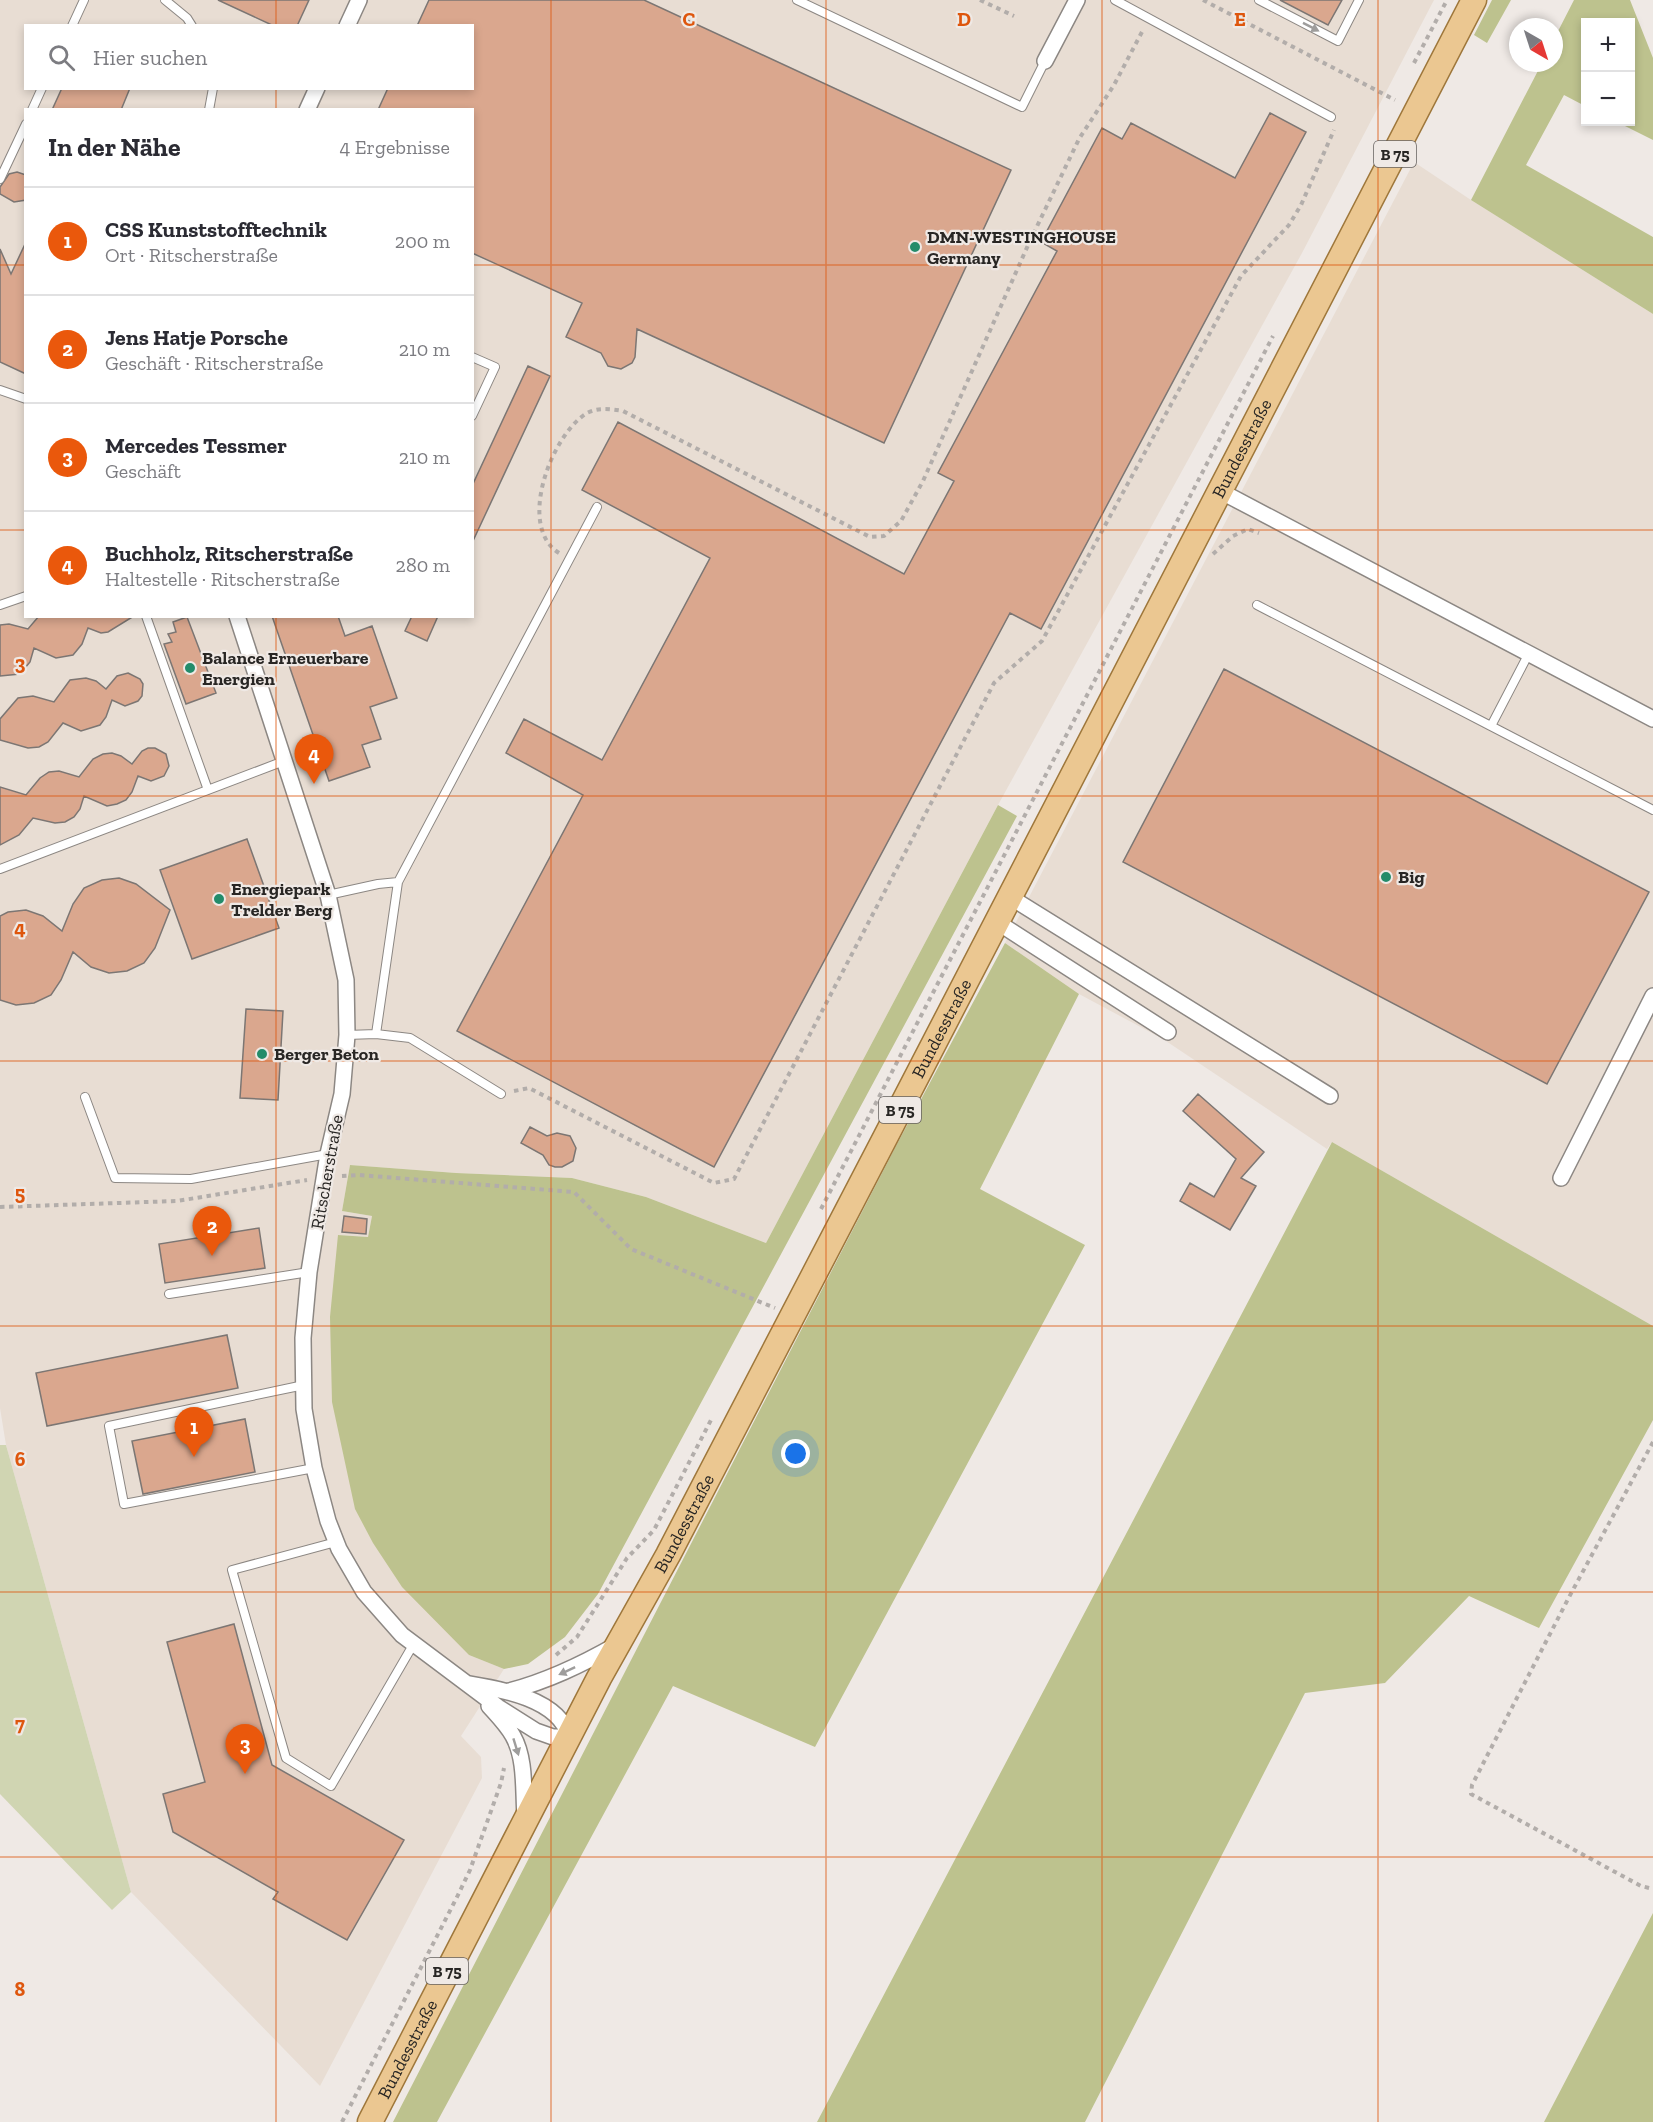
<!DOCTYPE html>
<html lang="de">
<head>
<meta charset="utf-8">
<style>
	:root { --surface:#fff; --page:#f2f2f3; --text:#2b2b33; --muted:#7c7c81; --line:#e1e1e2; --accent:#ea580c }
	body { margin:0; font-family:"Zilla Slab",serif; background:var(--page); color:var(--text) }
	.controls { position:absolute; right:18px; top:18px; display:grid; overflow:hidden; border-radius:0px; box-shadow:0 3px 9px #0003 }
	.controls button { width:54px; height:54px; display:grid; place-items:center; padding:0; border:0; border-bottom:2px solid var(--line); background:var(--surface); color:var(--text); font:30px sans-serif }
	.compass { position:absolute; left:1509px; top:18px; width:54px; height:54px; border-radius:50%; background:var(--surface); box-shadow:0 3px 9px #0003; rotate:141deg }
	.you { position:absolute; left:796px; top:1454px; width:21px; height:21px; margin:-15px; border:4px solid #fff; border-radius:50%; background:#1a73e8; box-shadow:0 0 0 9px #1a73e833 }
	.badge { display:grid; place-items:center; width:39px; height:39px; border-radius:50%; background:var(--accent); color:#fff; font-size:20px; font-weight:700 }
	.pin { position:absolute; translate:-50% -50px; filter:drop-shadow(0 2px 3px #0008) }
	.pin::after { content:''; position:absolute; top:32px; width:21px; height:18px; background:inherit; clip-path:polygon(0 0,100% 0,50% 100%) }
	.list { margin:0; padding:0; list-style:none }
	h2 { display:flex; justify-content:space-between; align-items:center; height:78px; margin:0; padding:0 24px; font-size:26px }
	h2 small { font-size:20px; font-weight:400; color:var(--muted) }
	.list li { display:grid; grid-template-columns:39px 1fr auto; gap:18px; align-items:center; box-sizing:border-box; height:108px; padding:0 24px; border-top:2px solid var(--line) }
	.list b { display:block; font-size:22px; white-space:nowrap }
	.list p { margin:0; font-size:20px; white-space:nowrap; color:var(--muted) }
	.list em { font-size:20px; font-style:normal; color:var(--muted) }
	.icon { flex:none; width:33px; height:33px; fill:none; stroke:currentColor; stroke-width:2; stroke-linecap:round; stroke-linejoin:round }
	.map { position:relative; flex:none; width:1653px; height:2122px; overflow:hidden }
	.search { position:absolute; background:var(--surface); box-shadow:0 3px 9px #0003; left:24px; top:24px; width:450px; height:66px; display:flex; align-items:center; gap:15px; box-sizing:border-box; padding:0 21px; border-radius:0px; color:var(--muted); font-size:22px }
	.panel { position:absolute; background:var(--surface); box-shadow:0 3px 9px #0003; left:24px; top:108px; width:450px; height:510px; border-radius:0px }
	.map>svg:first-child { display:block }
	.built { fill:#e8ddd3; fill-rule:evenodd }
	.green { fill:#d0d5b2 }
	.forest { fill:#bdc28e }
	.building { fill:#daa78e; stroke:#7c7673; stroke-width:1.5 }
	.lines { fill:none; stroke-linecap:round; stroke-linejoin:round }
	.lane-casing { stroke:#8c8783; stroke-width:10 }
	.street-casing { stroke:#8c8783; stroke-width:18 }
	.primary-casing { stroke:#9e773b; stroke-width:27 }
	.path { stroke:#b2adaa; stroke-width:4; stroke-dasharray:4.5 4.5; stroke-linecap:butt }
	.lane { stroke:#fff; stroke-width:8 }
	.street { stroke:#fff; stroke-width:15 }
	.primary { stroke:#ebc791; stroke-width:24 }
	.oneway { fill:#9e9d9c }
	.grid { fill:none; stroke:#de560d; stroke-width:1.5; stroke-opacity:0.55 }
	.poi-dot { fill:#238c6a; stroke:#efe9e5; stroke-width:2 }
	.labels { text-anchor:middle; dominant-baseline:central; stroke-width:4.5; stroke-linejoin:round; paint-order:stroke }
	.shield { fill:#efe9e5; stroke:#64605e; stroke-width:1.5 }
	.shield-label { font-size:16px; font-weight:bold; fill:#282624 }
	.poi-label { font-size:18px; font-weight:bold; fill:#282624; stroke:#efe9e5; text-anchor:start }
	.street-label { font-size:18px; fill:#282624; stroke:#efe9e5 }
	.grid-label { font-size:20px; text-anchor:middle; font-weight:bold; fill:#de560d; stroke:#efe9e5; stroke-width:4.5; stroke-linejoin:round; paint-order:stroke }
</style>
</head>
<body>
<div class="map">
<svg width="1653" height="2122" viewBox="0 0 1653 2122">
	<rect width="100%" height="100%" fill="#efe9e5"/>
	<path class="built" d="M0 0H1434L1302 253 998 805 766 1243 646 1197 572 1178 456 1173 350 1165 342 1211 372 1216 368 1237 338 1235 469 1655 504 1669 461 1736 481 1757 482 1778 320 2086 131 1892 6 1445 0 1408ZM26 26H472V88H26ZM26 110H472V616H26Z
		M1414 162 1471 200 1653 314V1326L1332 1142 1327 1149 1163 1039 1079 994 1005 943Z"/>
	<path class="green" d="M0 1445H6L131 1892 112 1910 0 1794Z"/>
	<path class="forest" d="M1492 0H1511L1487 43 1474 35Z
		M1574 0H1630L1653 58V140L1617 122H1630V22H1586L1585 106 1564 95 1526 165 1653 237V314L1471 200 1542 63H1554V39Z
		M998 805 1017 816 598 1594 565 1637 528 1664 504 1669 469 1655 402 1587 373 1543 355 1509 332 1402 330 1317 338 1235 368 1237 372 1216 342 1211 350 1165 456 1173 572 1178 646 1197 766 1243Z
		M1005 943 1079 994 980 1189 1085 1245 815 1747 673 1686 437 2122H393L897 1144Z
		M1332 1142 1653 1326V1420L1539 1628 1469 1596 1385 1683 1305 1693 1085 2122H817Z
		M1653 1913V2122H1544Z"/>
	<path class="building" d="M218 0H309L297 26H274Z
		M429 0H644L1011 170 884 443 637 329 635 357 632 363 621 369 608 366 601 353 566 337 582 303 472 253V110H378L388 88H472V26H417Z
		M1280 0H1342L1328 25Z
		M62 88H130L121 110H52Z
		M1270 113 1306 132 1041 629 1010 613 714 1167 457 1031 583 795 506 753 524 719 602 760 710 558 582 490 618 422 904 574 954 481 938 473 1057 251 1041 242 1102 128 1122 139 1131 123 1235 178Z
		M17 172 26 175V200L14 202 0 194V187L9 174Z
		M26 242V374L0 362V249L11 274Z
		M528 366 550 376 472 543V486Z
		M39 616H134L108 632 101 633 88 628 82 644 73 655 56 658 34 648 30 662 20 674 0 676V625L9 624 28 629Z
		M272 616H338L345 636 372 626 397 698 370 707 381 739 362 745 370 767 329 781Z
		M412 616H438L427 641 405 631Z
		M187 617 216 693 186 704 164 644 172 642 168 634 176 632 173 622Z
		M1224 669 1649 892 1547 1084 1123 862Z
		M128 673 140 679 143 684 142 696 138 701 125 706 112 700 106 717 100 725 81 731 63 723 48 742 39 747 28 748 0 740V719L18 698 33 696 54 702 70 680 86 678 96 681 106 689 117 676Z
		M148 748H155L166 754 169 766 164 776 151 781 138 776 132 792 126 800 117 804 107 806 84 796 80 809 74 817 65 822 55 823 33 818 19 835 0 845V787L26 795 40 778 49 772 59 771 79 777 93 759 103 754 112 753 121 756 132 764 142 751Z
		M247 839 279 928 192 959 160 870Z
		M119 878 136 884 170 910 155 948 144 963 127 971 109 973 91 967 73 952 61 980 51 995 34 1003 16 1005 0 1000V916L8 912 26 910 43 916 62 931 73 904 84 888 102 880Z
		M246 1009 283 1011 278 1100 240 1098Z
		M1198 1094 1264 1152 1241 1178 1256 1186 1230 1230 1180 1201 1190 1183 1214 1197 1236 1159 1183 1111Z
		M530 1127 547 1136 557 1133 570 1136 576 1148 573 1161 562 1167H555L549 1165 543 1155 521 1143Z
		M344 1216 367 1219 366 1234 342 1232Z
		M259 1228 265 1268 165 1283 159 1244Z
		M227 1335 238 1388 47 1426 36 1373Z
		M245 1419 255 1472 143 1494 132 1441Z
		M234 1624 272 1765 404 1840 347 1940 273 1899 278 1892 173 1832 163 1794 205 1782 167 1642Z"/>
	<g class="lines">
		<defs>
			<path id="lane" d="M165 0 187 18 192 26
				M797 0 1022 107 1045 61
				M1115 0 1331 117
				M1259 0 1338 41 1359 0
				M72 26 84 0
				M32 110 42 88
				M209 110 213 88
				M0 179 26 124
				M472 357 495 367 472 416
				M0 390 26 399
				M0 605 26 596
				M1257 605 1653 810
				M146 616 208 790
				M1491 726 1529 653
				M0 869 284 761
				M328 895 378 884 398 882
				M376 1034 398 882 597 507
				M347 1035 376 1034 410 1038 501 1094
				M85 1097 115 1178 191 1179 328 1154
				M169 1294 309 1272
				M304 1385 109 1426 124 1504 314 1468
				M336 1542 232 1570 286 1758 331 1786 413 1645"/>
			<path id="street" d="M347 26 359 0
				M1045 61 1077 0
				M307 110 317 88
				M1220 491 1653 719
				M237 616 328 895 346 980 347 1035 342 1094 328 1154 309 1272 303 1338 304 1409 314 1468 328 1521 339 1549 364 1592 402 1635 498 1707 536 1731 553 1737H569C560 1699 500 1689 469 1684
				M1010 897 1330 1096
				M997 922 1168 1032
				M1561 1178 1653 996
				M509 1691C548 1681 581 1665 616 1645
				M489 1706C497 1715 507 1725 513 1736 526 1759 523 1791 525 1816"/>
			<g id="primary">
				<path id="s1" d="M370 2122 599 1678 668 1555 885 1138 1474 0"/>
			</g>
		</defs>
		<use href="#lane" class="lane-casing"/>
		<use href="#street" class="street-casing"/>
		<use href="#primary" class="primary-casing"/>
		<path class="path" d="M980 0 1014 16
			M1203 0 1395 100
			M1414 63 1447 0
			M559 553C516 526 552 434 587 413 599 407 610 409 623 411L870 537 884 536 901 521 923 481 1029 243 1079 139 1114 85 1143 30
			M1213 554 1233 536 1248 529 1259 533
			M514 1091 529 1088 714 1183 734 1179 994 683 1042 641 1241 276 1289 225 1301 205 1334 130
			M342 1176 359 1175 574 1192 631 1249 775 1308
			M0 1207 177 1201 307 1180
			M821 1209 1273 336
			M1653 1442 1568 1599 1472 1785 1471 1794 1641 1886 1653 1889
			M556 1655 577 1637 627 1558 654 1530 711 1420
			M342 2122 457 1897 470 1870 501 1783 504 1768"/>
		<use href="#lane" class="lane"/>
		<use href="#street" class="street"/>
		<use href="#primary" class="primary"/>
	</g>
	<defs><path id="oneway-solid" d="M-6-.8H1V-3.2L6.5 0L1 3.2V.8H-6Z" transform="scale(1.5)"/></defs>
	<g class="oneway">
		<use href="#oneway-solid" transform="translate(1311 27) rotate(27)"/>
		<use href="#oneway-solid" transform="translate(567 1671) rotate(155)"/>
		<use href="#oneway-solid" transform="translate(516 1747) rotate(73)"/>
	</g>
	<path class="grid" d="M276 0V26M551 0V2122M826 0V2122M1102 0V2122M1378 0V2122M276 88V110M0 265H26M472 265H1653M0 530H26M472 530H1653M276 616V2122M0 796H1653M0 1061H1653M0 1326H1653M0 1592H1653M0 1857H1653"/>
	<g class="poi-dot">
		<circle cx="915" cy="247" r="6"/>
		<circle cx="190" cy="668" r="6"/>
		<circle cx="1386" cy="877" r="6"/>
		<circle cx="219" cy="899" r="6"/>
		<circle cx="262" cy="1054" r="6"/>
	</g>
	<g class="labels">
		<g class="shield">
			<rect x="1374" y="141" width="42" height="26" rx="4.5"/>
			<rect x="879" y="1097" width="42" height="26" rx="4.5"/>
			<rect x="426" y="1958" width="42" height="26" rx="4.5"/>
		</g>
		<g class="shield-label">
			<text x="1395" y="154">B 75</text>
			<text x="900" y="1110">B 75</text>
			<text x="447" y="1971">B 75</text>
		</g>
		<g class="poi-label">
			<text x="927" y="237">DMN-WESTINGHOUSE<tspan x="927" dy="21">Germany</tspan></text>
			<text x="202" y="658">Balance Erneuerbare<tspan x="202" dy="21">Energien</tspan></text>
			<text x="1398" y="877">Big</text>
			<text x="231" y="889">Energiepark<tspan x="231" dy="21">Trelder Berg</tspan></text>
			<text x="274" y="1054">Berger Beton</text>
		</g>
		<g class="street-label">
			<text stroke="none"><textPath href="#s1" startOffset="1887">Bundesstraße</textPath></text>
			<text stroke="none"><textPath href="#s1" startOffset="1234">Bundesstraße</textPath></text>
			<text transform="translate(327 1172) rotate(-80)">Ritscherstraße</text>
			<text stroke="none"><textPath href="#s1" startOffset="676">Bundesstraße</textPath></text>
			<text stroke="none"><textPath href="#s1" startOffset="82">Bundesstraße</textPath></text>
		</g>
	</g>
	<g class="grid-label">
		<text x="689" y="26">C</text>
		<text x="964" y="26">D</text>
		<text x="1240" y="26">E</text>
		<text x="20" y="670">3</text>
		<text x="20" y="935">4</text>
		<text x="20" y="1200">5</text>
		<text x="20" y="1466">6</text>
		<text x="20" y="1731">7</text>
		<text x="20" y="1996">8</text>
	</g>
</svg>
<div class="controls">
<button>+</button>
<button>−</button>
</div>
<svg class="compass" viewBox="-18 -18 36 36"><path d="M0-13l5 13h-10z" fill="#e53935"/><path d="M0 13l5-13h-10z" fill="#7c7c81"/></svg>
<div class="you"></div>
<div class="pin badge" style="left:194px;top:1457px">1</div>
<div class="pin badge" style="left:212px;top:1256px">2</div>
<div class="pin badge" style="left:245px;top:1774px">3</div>
<div class="pin badge" style="left:314px;top:784px">4</div>
<div class="search"><svg class="icon" aria-label="search" viewBox="0 0 24 24"><circle cx="10" cy="10" r="6"/><path d="M15 15l6 6"/></svg>Hier suchen</div>
<section class="panel">
<h2>In der Nähe<small>4 Ergebnisse</small></h2>
<ul class="list">
<li><span class="badge">1</span><div><b>CSS Kunststofftechnik</b><p>Ort · Ritscherstraße</p></div><em>200 m</em></li>
<li><span class="badge">2</span><div><b>Jens Hatje Porsche</b><p>Geschäft · Ritscherstraße</p></div><em>210 m</em></li>
<li><span class="badge">3</span><div><b>Mercedes Tessmer</b><p>Geschäft</p></div><em>210 m</em></li>
<li><span class="badge">4</span><div><b>Buchholz, Ritscherstraße</b><p>Haltestelle · Ritscherstraße</p></div><em>280 m</em></li>
</ul>
</section>
</div>
</body>
</html>
